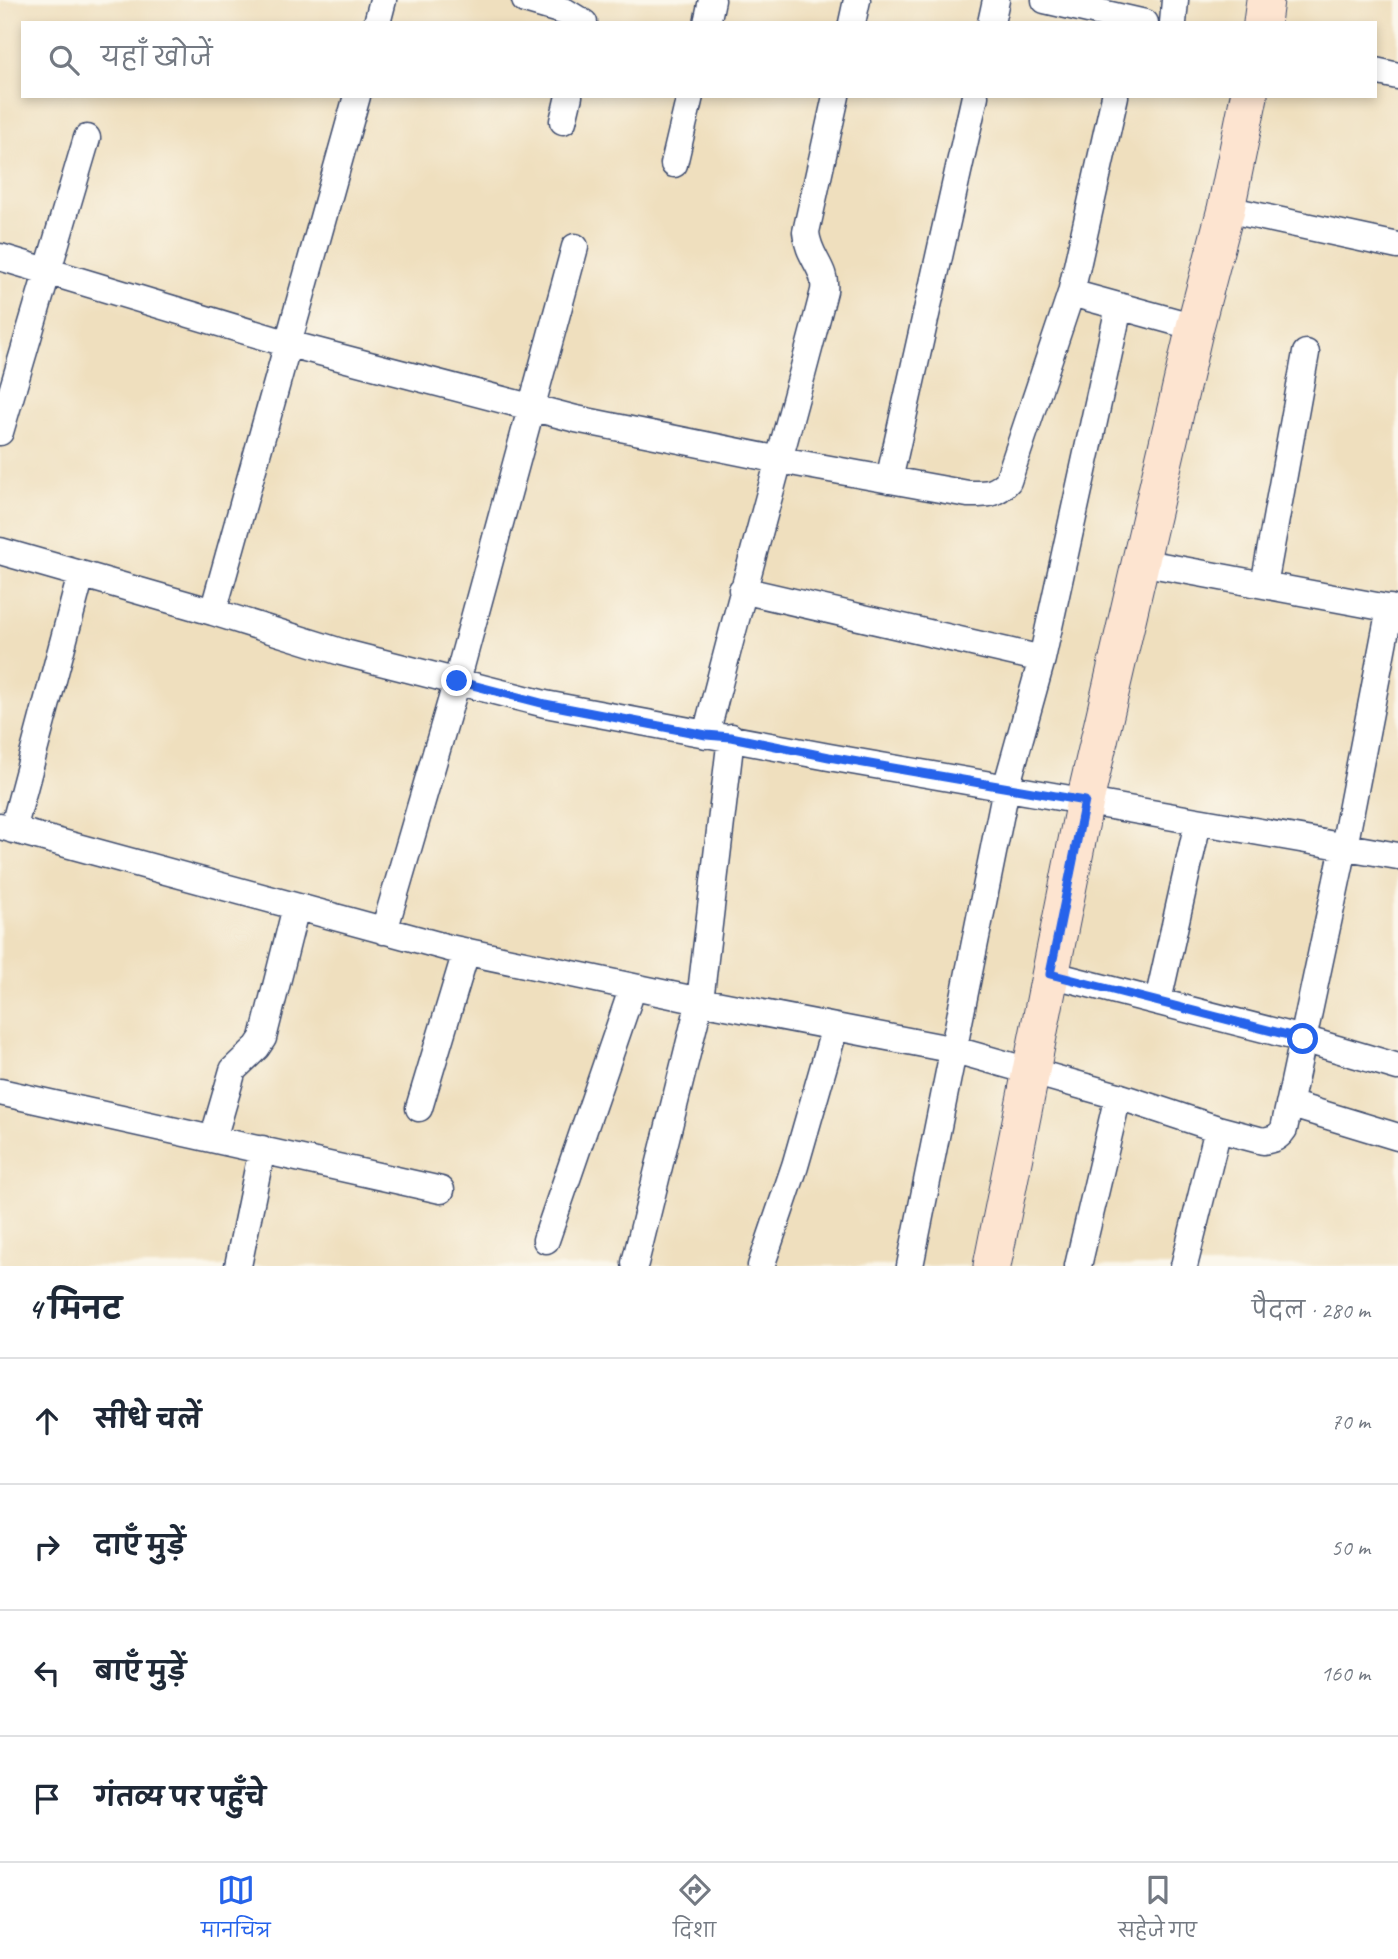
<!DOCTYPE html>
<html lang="hi">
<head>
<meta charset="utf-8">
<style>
	:root { --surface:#fff; --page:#f2f2f3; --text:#1f2937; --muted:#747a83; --line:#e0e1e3; --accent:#2563eb }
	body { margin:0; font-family:Caveat,"Playpen Sans Deva",sans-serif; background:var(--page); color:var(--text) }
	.stop { position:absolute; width:21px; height:21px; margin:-16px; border:5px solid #2563eb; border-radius:50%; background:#fff }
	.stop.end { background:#2563eb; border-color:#fff; box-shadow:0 2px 7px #0008 }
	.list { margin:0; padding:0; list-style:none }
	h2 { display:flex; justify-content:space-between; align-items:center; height:91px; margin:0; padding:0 28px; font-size:30px }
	h2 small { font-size:23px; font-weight:400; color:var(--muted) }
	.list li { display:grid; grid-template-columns:46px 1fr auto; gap:21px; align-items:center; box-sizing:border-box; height:126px; padding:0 28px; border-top:2px solid var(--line) }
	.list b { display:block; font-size:26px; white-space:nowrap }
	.list em { font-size:23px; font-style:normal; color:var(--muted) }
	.icon { flex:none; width:38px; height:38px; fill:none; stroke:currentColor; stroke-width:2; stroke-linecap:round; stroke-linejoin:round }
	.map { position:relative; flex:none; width:1398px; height:1266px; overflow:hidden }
	.search { position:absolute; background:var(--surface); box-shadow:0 4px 10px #0003; left:21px; right:21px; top:21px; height:77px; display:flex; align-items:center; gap:18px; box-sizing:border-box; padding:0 24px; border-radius:0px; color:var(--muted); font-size:26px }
	.sheet { height:595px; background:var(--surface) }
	nav { display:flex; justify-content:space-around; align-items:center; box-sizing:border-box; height:98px; border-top:2px solid var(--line); background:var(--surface); font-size:19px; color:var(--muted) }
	nav a { display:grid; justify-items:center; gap:4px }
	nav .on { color:var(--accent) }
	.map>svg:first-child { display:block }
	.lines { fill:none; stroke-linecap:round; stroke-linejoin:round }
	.street-casing { stroke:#3b496c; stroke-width:29 }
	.secondary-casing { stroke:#3b496c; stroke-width:39 }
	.street { stroke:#fff; stroke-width:26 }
	.secondary { stroke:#fde4d0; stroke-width:37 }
	.route { stroke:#2563eb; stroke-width:9 }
</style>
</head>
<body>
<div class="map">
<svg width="1398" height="1266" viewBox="0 0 1398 1266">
	<rect width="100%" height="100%" fill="#fbf7ec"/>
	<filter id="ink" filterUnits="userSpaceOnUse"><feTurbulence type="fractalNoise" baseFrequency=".0143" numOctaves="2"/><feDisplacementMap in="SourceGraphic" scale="14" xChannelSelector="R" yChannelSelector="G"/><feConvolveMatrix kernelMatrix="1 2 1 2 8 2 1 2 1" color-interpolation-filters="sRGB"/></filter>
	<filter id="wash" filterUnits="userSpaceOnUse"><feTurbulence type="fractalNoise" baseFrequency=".00686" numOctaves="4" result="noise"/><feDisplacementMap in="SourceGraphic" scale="28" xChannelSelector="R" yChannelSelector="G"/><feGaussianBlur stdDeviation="1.57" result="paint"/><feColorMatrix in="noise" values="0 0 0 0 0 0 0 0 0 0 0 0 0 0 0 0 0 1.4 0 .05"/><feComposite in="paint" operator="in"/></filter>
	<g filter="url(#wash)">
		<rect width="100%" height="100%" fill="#efdfbe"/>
	</g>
	<g filter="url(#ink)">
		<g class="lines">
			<defs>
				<path id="street" d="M525 0 566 12 584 23
					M1045 0 1145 23
					M377 23 383 0
					M707 23 712 0
					M852 23 857 0
					M991 23 996 0
					M1173 23 1175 0
					M1375 71 1398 76
					M563 121 569 96
					M674 164 690 96
					M1226 209 1398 246
					M0 257 289 344 576 419 780 460 968 494C985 494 996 495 1008 481L1071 293 1115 96
					M1071 293 1195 327
					M0 432 87 138
					M889 480 975 96
					M0 551 213 612 341 652 545 704 829 757 1398 856
					M1140 562 1398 610
					M1264 585 1306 353
					M742 590 1042 659
					M213 612 357 96
					M706 735C743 586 786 439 824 291 827 268 808 258 806 232L836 96
					M0 826 449 948 700 1001 955 1050 1118 1096 1218 1129 1263 1141C1274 1139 1278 1138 1284 1129L1344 847 1390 608
					M13 830 81 575
					M384 931 457 681 575 247
					M1050 974 1303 1039 1398 1067
					M1158 1001 1198 822
					M0 1092 441 1190
					M1289 1104 1398 1137
					M419 1108 466 952
					M213 1139 233 1070 257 1047 263 1038 296 907
					M546 1240 633 987
					M635 1263 700 1001 731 737
					M238 1266 262 1149
					M761 1266 795 1166 835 1027
					M910 1266 1006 788 1042 659 1119 307
					M1078 1266 1118 1096
					M1184 1266 1218 1129"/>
				<path id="secondary" d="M1262 23 1265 0
					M992 1266 1085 801 1195 327 1226 209 1249 96"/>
			</defs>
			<use href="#street" class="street-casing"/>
			<use href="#secondary" class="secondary-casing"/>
			<use href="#street" class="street"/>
			<use href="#secondary" class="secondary"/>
		</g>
	</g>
	<g class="lines" filter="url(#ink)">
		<path class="route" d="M457 681 545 704 706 735 731 737 829 757 1085 801 1050 974 1303 1039"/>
	</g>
</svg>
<div class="stop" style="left:1303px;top:1039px"></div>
<div class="stop end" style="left:457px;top:681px"></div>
<div class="search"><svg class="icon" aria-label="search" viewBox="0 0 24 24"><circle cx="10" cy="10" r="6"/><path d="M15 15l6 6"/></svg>यहाँ खोजें</div>
</div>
<section class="sheet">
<h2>4 मिनट<small>पैदल · 280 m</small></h2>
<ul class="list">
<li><svg class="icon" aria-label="ahead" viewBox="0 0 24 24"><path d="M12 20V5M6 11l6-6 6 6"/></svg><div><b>सीधे चलें</b></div><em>70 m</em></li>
<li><svg class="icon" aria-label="right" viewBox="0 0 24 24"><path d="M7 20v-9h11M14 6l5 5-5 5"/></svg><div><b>दाएँ मुड़ें</b></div><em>50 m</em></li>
<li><svg class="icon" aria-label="left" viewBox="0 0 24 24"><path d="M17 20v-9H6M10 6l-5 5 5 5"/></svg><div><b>बाएँ मुड़ें</b></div><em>160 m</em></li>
<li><svg class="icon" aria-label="arrive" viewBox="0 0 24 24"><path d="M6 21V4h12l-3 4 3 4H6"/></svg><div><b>गंतव्य पर पहुँचे</b></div></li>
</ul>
</section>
<nav>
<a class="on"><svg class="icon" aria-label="map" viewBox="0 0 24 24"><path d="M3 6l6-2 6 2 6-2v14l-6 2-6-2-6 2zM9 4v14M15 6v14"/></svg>मानचित्र</a>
<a><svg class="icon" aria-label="directions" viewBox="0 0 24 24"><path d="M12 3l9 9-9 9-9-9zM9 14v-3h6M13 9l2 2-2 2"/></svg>दिशा</a>
<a><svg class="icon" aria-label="saved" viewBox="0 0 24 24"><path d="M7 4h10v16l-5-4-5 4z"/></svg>सहेजे गए</a>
</nav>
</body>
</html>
